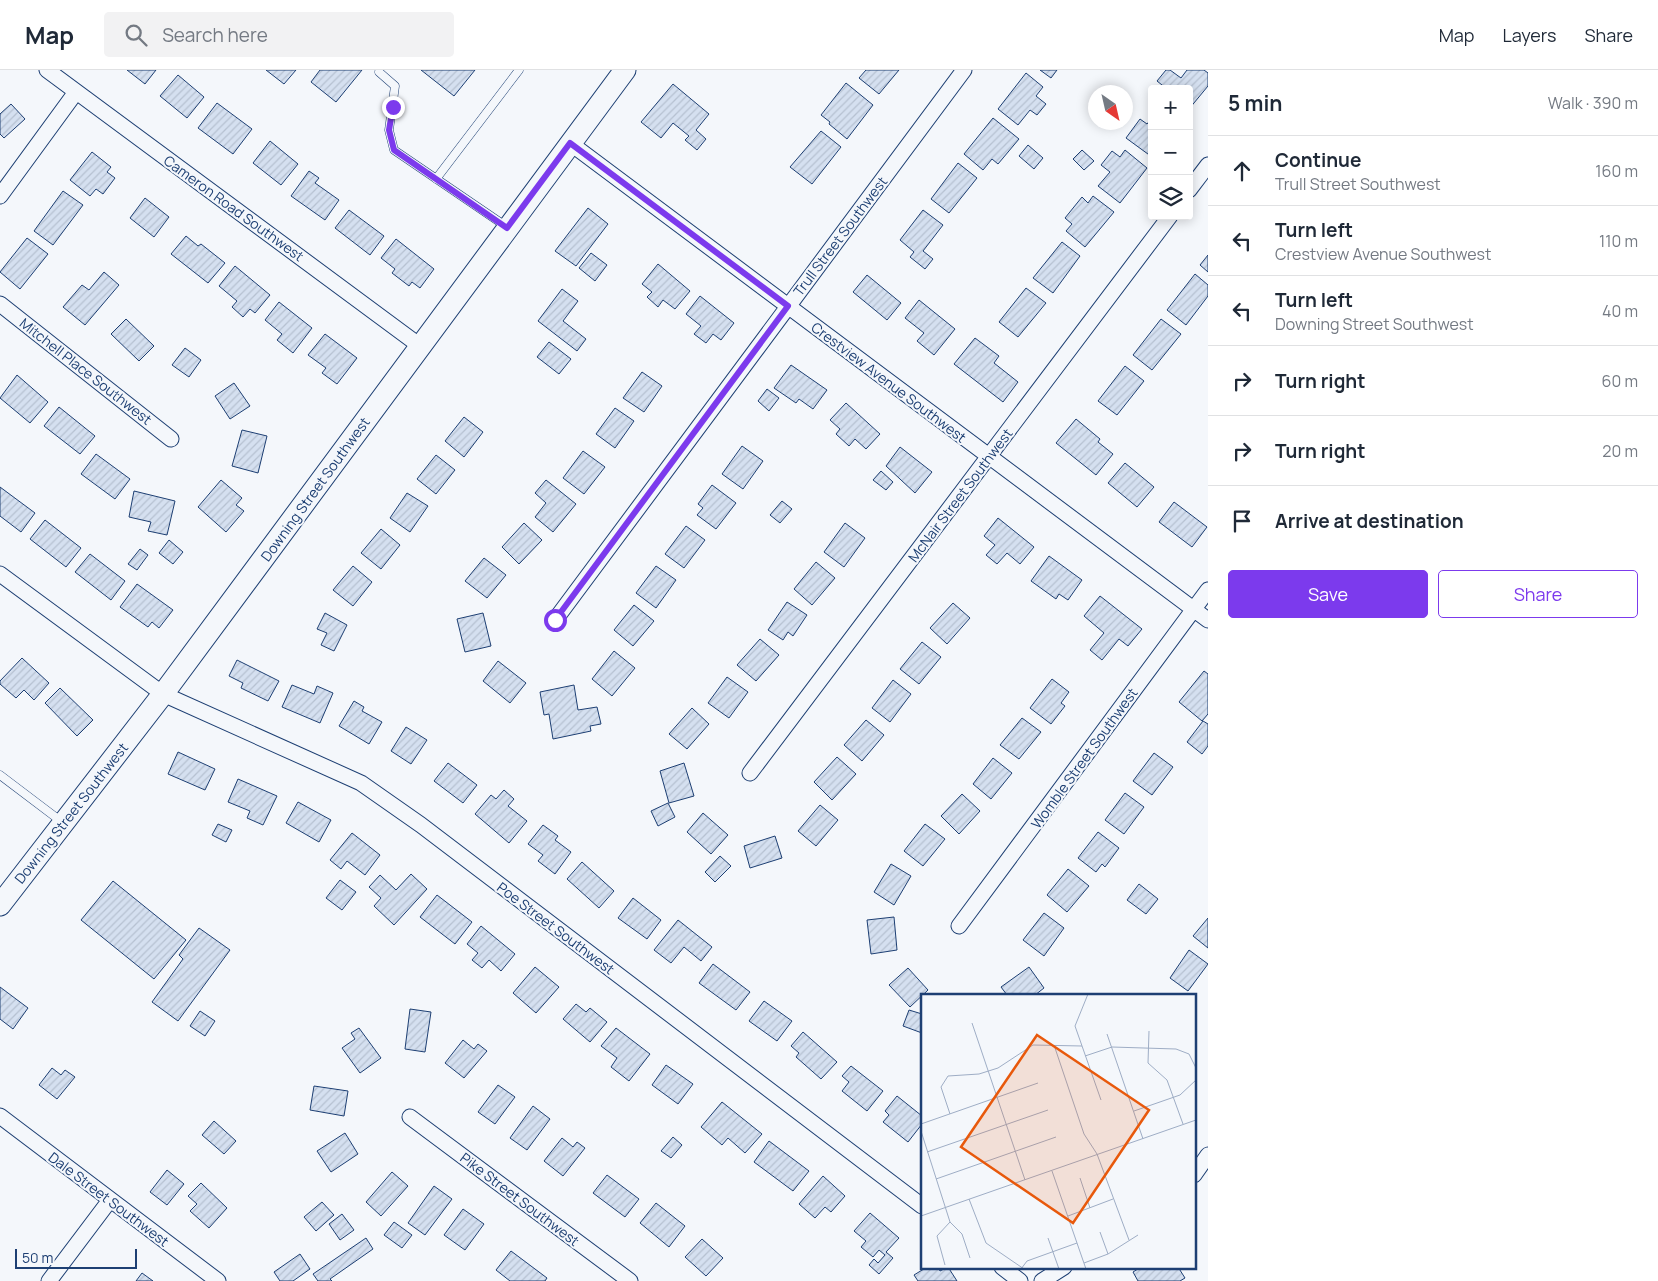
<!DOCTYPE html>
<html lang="en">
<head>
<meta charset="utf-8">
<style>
	:root { --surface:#fff; --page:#f2f2f3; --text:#1f2937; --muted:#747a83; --line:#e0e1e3; --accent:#7c3aed }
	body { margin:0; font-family:Manrope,sans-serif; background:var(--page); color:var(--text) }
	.controls { position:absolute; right:15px; top:15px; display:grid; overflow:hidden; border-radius:5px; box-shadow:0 2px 12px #0003 }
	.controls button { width:45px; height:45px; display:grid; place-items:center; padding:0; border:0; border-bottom:1px solid var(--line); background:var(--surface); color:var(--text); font:25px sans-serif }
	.compass { position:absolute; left:1088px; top:15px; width:45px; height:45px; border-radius:50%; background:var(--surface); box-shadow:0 2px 12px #0003; rotate:146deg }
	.scale { position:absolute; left:15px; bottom:12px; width:122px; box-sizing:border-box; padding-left:5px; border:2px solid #1d3f73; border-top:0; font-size:14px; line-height:18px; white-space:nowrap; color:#1d3f73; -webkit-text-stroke:4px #f4f7fb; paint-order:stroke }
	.stop { position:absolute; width:15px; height:15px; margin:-11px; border:4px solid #7c3aed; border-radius:50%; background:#fff }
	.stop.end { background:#7c3aed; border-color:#fff; box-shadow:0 1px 5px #0008 }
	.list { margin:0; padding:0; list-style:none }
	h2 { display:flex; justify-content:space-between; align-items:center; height:65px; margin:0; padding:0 20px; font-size:21px }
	h2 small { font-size:16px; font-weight:400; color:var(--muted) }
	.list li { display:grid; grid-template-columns:32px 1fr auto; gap:15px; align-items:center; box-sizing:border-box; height:70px; padding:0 20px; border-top:1px solid var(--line) }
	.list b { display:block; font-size:19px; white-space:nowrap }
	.list p { margin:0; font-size:16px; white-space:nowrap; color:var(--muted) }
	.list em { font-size:16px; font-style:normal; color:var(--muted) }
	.actions { display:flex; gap:10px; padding:15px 20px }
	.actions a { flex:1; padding:11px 0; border:1px solid var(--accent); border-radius:5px; text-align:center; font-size:18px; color:var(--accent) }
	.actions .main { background:var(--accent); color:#fff }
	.icon { flex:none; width:28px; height:28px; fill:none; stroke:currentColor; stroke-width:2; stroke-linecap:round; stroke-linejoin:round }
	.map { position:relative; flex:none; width:1208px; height:1211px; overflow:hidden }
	header { display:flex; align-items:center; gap:30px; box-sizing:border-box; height:70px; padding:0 25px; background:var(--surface); border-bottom:1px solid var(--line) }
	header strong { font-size:24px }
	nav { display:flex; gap:28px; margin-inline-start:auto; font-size:18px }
	.search { width:350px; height:45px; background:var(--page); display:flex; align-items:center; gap:12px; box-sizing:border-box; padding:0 18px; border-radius:5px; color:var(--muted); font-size:19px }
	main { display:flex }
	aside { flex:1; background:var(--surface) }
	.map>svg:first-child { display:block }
	.building { fill:url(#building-hatch); stroke:#1d3f73 }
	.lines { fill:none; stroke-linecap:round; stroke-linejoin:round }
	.lane-casing { stroke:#1d3f73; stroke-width:9 }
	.street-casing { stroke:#1d3f73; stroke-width:17 }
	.secondary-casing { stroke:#1d3f73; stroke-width:23 }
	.lane { stroke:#f4f7fb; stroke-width:8 }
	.street { stroke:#f4f7fb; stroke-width:15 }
	.secondary { stroke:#f4f7fb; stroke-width:21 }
	.route { stroke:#7c3aed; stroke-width:6 }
	.labels { text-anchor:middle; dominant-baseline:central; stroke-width:4; stroke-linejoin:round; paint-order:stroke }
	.street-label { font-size:14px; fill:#1d3f73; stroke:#f4f7fb }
	.inset-road { fill:none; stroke:#9eadc5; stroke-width:1 }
	.view { fill:#e8590c; fill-opacity:0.15; stroke:#e8590c; stroke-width:2.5 }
	.inset-edge { fill:none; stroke:#1d3f73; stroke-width:2.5 }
</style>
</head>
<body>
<header>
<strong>Map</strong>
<div class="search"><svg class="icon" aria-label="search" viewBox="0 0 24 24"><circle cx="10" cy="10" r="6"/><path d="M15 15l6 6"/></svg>Search here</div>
<nav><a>Map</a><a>Layers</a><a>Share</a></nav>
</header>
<main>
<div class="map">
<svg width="1208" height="1211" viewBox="0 0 1208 1211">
	<defs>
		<pattern id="building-hatch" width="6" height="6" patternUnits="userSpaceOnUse" patternTransform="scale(1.25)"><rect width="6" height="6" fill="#d5e0f0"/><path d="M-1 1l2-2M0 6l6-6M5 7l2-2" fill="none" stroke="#b6c1d1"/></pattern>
	</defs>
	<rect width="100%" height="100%" fill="#f4f7fb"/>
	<path class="building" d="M127 0H156L145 14Z
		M266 0H296L284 14Z
		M320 0H362L336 32 311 12Z
		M421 0H475L454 26Z
		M866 0H899L879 24 859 8Z
		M1040 0H1057L1051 8Z
		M1166 0H1170L1181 8 1187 0H1204L1208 3V16L1189 39V19H1167L1157 11Z
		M1026 3 1043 17 1036 26 1046 34 1037 45 1030 40 1018 55 998 39Z
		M178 5 204 27 187 48 160 26Z
		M846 13 873 35 847 69 829 54 830 52 821 45Z
		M673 14 709 44 696 60 706 69 697 80 685 70 689 66 673 53 661 68 641 52Z
		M217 33 252 59 233 84 198 58Z
		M11 34 25 49 4 68 0 64V44Z
		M993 48 1019 69 998 94 992 89 983 100 964 84Z
		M1152 48V87L1126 68 1140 49 1147 54Z
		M821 61 841 77 812 114 790 97Z
		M270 71 298 94 281 115 253 93Z
		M1028 75 1043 88 1034 99 1019 86Z
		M1082 80 1094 91 1084 100 1073 89Z
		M1125 80 1147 98 1120 133 1098 116 1110 102 1101 95 1112 81 1120 87Z
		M92 82 111 97 107 102 115 108 103 124 96 119 90 126 70 110Z
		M958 93 977 108 949 143 931 129Z
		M309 101 319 108 315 113 339 130 325 150 291 126Z
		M63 121 83 135 53 175 34 161Z
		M1093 126 1114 142 1085 177 1066 161 1072 154 1065 148 1082 127 1088 133Z
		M145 128 169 147 154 167 130 148Z
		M588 138 608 154 576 196 555 181Z
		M349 140 384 166 370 185 335 158Z
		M923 140 943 155 923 181 933 189 925 199 910 187 914 182 900 170Z
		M186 166 198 176 201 174 225 193 208 213 171 184Z
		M27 168 48 184 20 219 0 202Z
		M396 169 434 199 420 218 412 212 409 216 392 203 395 199 381 188Z
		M1062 172 1080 186 1053 223 1033 208Z
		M591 183 607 195 595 211 579 198Z
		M1208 185V202L1200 195Z
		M658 194 690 221 675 239 663 230 658 237 647 227 652 222 642 214Z
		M235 196 270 225 255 243 250 239 243 247 232 237 237 231 219 216Z
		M104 202 119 215 85 255 63 237 82 215 89 220Z
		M1195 204 1208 215V226L1186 255 1167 240Z
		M867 205 901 233 887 250 853 222Z
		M1026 218 1046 233 1018 267 999 252Z
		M562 219 578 231 563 251 586 269 577 281 538 251Z
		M700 226 734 253 721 270 713 264 706 273 694 264 701 256 686 244Z
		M919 230 955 259 934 285 917 271 924 263 905 248Z
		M279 232 312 258 293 283 277 270 282 264 265 250Z
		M126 249 154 276 139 291 111 264Z
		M1161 249 1181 264 1152 300 1133 285Z
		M325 264 357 288 337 314 322 303 326 298 308 285Z
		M975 268 999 286 994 293 1018 312 1003 332 954 294Z
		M549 272 571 289 559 304 537 287Z
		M185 278 201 290 189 307 172 295Z
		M791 295 827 320 813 339 799 329 796 333 774 318Z
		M1125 296 1144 311 1117 345 1098 331Z
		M642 302 662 316 644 342 623 328Z
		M17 305 48 332 30 353 0 328Z
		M234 313 250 336 230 349 215 326Z
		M767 319 779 328 769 341 758 331Z
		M846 333 880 364 866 379 855 369 849 376 836 364 840 359 830 350Z
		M59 337 95 366 80 384 44 356Z
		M615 338 634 351 615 378 596 364Z
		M464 347 483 362 464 387 445 371Z
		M1076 349 1100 369 1098 372 1113 384 1096 405 1056 373Z
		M242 360 267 366 258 403 232 396Z
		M742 376 763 391 743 419 722 404Z
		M900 377 932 402 915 423 886 396Z
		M583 381 605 397 584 424 563 408Z
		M96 384 130 409 115 429 81 404Z
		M436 385 455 400 436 424 417 409Z
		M1125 393 1154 417 1137 437 1108 413Z
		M881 401 893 412 886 420 873 410Z
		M221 410 242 428 236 435 244 441 226 462 198 437Z
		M546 410 576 434 553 462 535 447 546 433 535 423Z
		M712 415 736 433 716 459 697 445 703 438 698 434Z
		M0 417 35 443 21 462 0 446Z
		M134 421 175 431 167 465 148 461 151 452 129 447Z
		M407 423 428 436 410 462 390 448Z
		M782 431 792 439 780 453 770 445Z
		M1174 432 1207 457 1192 477 1159 452Z
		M998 448 1034 477 1020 494 1007 483 997 494 986 485 995 475 984 466Z
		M45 450 81 478 66 497 30 469Z
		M524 453 542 470 519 494 502 477Z
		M845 453 865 468 844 497 824 482Z
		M686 456 705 470 684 498 665 484Z
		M381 459 400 475 381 499 361 483Z
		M169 470 183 482 173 494 159 483Z
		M140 479 148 485 137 500 128 494Z
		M90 484 125 511 111 530 75 502Z
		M1049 486 1082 510 1068 530 1059 524 1056 529 1031 511Z
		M484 488 506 505 487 528 465 511Z
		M816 492 835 508 812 535 794 519Z
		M353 496 372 512 353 536 333 520Z
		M656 496 676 510 656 538 636 523Z
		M137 514 173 540 159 558 152 552 148 557 120 537Z
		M1100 526 1142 559 1128 576 1119 569 1102 590 1090 580 1104 563 1084 546Z
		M787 532 807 545 793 566 788 562 783 570 768 560Z
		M953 533 970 548 947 574 930 558Z
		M634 535 654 551 633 576 614 560Z
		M325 543 347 555 334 581 321 575 327 563 317 559Z
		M483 543 491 576 465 582 457 549Z
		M760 569 779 585 756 611 737 595Z
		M922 572 941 587 919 614 900 599Z
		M614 581 635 598 612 626 592 609Z
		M22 588 49 613 34 630 24 620 16 628 0 614V611Z
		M237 590 279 611 268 631 241 618 243 613 229 606Z
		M498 591 526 613 510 633 483 611Z
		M1204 601 1208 604V644L1202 651 1179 632Z
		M727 607 748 622 729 648 708 633Z
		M1052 609 1069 622 1061 633 1065 636 1051 654 1030 638Z
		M893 610 911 624 890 652 872 638Z
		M292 615 314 624 317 616 333 623 320 653 282 637Z
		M574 615 578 640 597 637 601 654 590 656 591 661 553 669 549 644 544 645 540 622Z
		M60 618 93 650 77 666 45 633Z
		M354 631 364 637 362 641 382 652 369 674 339 656Z
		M692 638 709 654 687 679 669 664Z
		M1022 648 1041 662 1019 689 1000 675Z
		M866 650 884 665 862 691 844 675Z
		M1203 651 1208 654V676L1202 684 1187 672Z
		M406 657 427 670 411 694 391 681Z
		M178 682 215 699 205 720 168 704Z
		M1154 683 1173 697 1152 725 1133 711Z
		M837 687 856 704 832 730 814 712Z
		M993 688 1012 703 991 729 973 714Z
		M448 693 477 715 463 733 434 711Z
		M684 693 694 726 669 733 660 701Z
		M238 709 277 726 263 755 247 748 250 741 228 732Z
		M504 720 514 729 508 736 527 751 509 773 475 744 491 725 496 729Z
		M1125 723 1144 737 1124 764 1105 750Z
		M962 724 980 741 959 764 941 746Z
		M298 732 331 750 319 772 286 753Z
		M668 733 675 747 658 756 651 741Z
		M820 735 838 750 816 776 798 761Z
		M703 743 728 765 711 784 687 762Z
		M218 754 232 760 226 772 212 765Z
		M925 754 945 769 923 796 904 781Z
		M543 755 558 766 555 770 571 782 555 804 538 791 543 785 528 774Z
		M1098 762 1119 778 1105 797 1102 794 1096 802 1078 788Z
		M352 763 380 785 365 805 347 791 341 799 330 790Z
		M775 766 782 788 750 798 744 776Z
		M720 786 731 796 715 812 705 802Z
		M582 792 614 821 599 838 567 809Z
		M891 794 911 806 894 835 874 822Z
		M1068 799 1089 816 1067 842 1047 825Z
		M411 804 427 819 394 855 374 836 381 828 369 817 380 805 396 820Z
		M340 810 356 822 342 840 326 828Z
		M113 811 186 870 154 909 81 850Z
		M1139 814 1158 829 1146 844 1127 830Z
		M437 825 472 852 455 874 420 847Z
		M633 828 661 850 647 869 618 848Z
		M1044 843 1064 858 1044 886 1023 870Z
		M894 847 897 880 871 884 867 850Z
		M1208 848V878L1193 866Z
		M678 850 712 877 701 891 684 877 671 893 654 880Z
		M481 856 515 884 501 901 489 890 482 898 472 890 478 883 467 874Z
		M199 858 230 880 178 951 152 932 183 889 179 885Z
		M1189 880 1208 894 1188 921 1170 908Z
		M713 894 750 922 736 940 699 913Z
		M535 897 559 917 536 943 513 923Z
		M1029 897 1044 918 1035 925H1007L1001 917Z
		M908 898 928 920 910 937 889 915Z
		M0 917 28 938 13 959 0 949Z
		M764 931 792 951 777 971 749 951Z
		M576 934 586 942 590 938 607 952 590 972 563 949Z
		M410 939 431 942 425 982 405 979Z
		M909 940 922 944V963L903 956Z
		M200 941 215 951 205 966 190 956Z
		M359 958 381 988 360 1003 342 978 355 969 351 963Z
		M616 958 650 984 629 1011 611 997 617 988 601 976Z
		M803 962 837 992 821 1009 796 987 799 983 791 976Z
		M463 970 474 979 478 974 487 981 464 1008 445 993Z
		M666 995 693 1014 678 1034 652 1015Z
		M851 996 883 1021 867 1041 842 1021 849 1012 842 1006Z
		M52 998 61 1005 65 1000 75 1007 57 1029 39 1015Z
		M498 1015 515 1027 495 1054 478 1042Z
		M314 1016 348 1021 344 1046 310 1040Z
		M897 1026 922 1046V1054L908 1072 883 1052 889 1045 885 1041Z
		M722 1032 762 1064 745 1083 728 1068 722 1075 701 1057Z
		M533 1036 550 1049 527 1080 510 1068Z
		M214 1051 236 1071 224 1084 202 1065Z
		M345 1063 358 1084 331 1102 317 1081Z
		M673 1067 682 1075 671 1088 661 1081Z
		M562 1068 573 1077 577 1072 585 1078 563 1106 544 1091Z
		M769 1071 809 1101 793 1121 754 1092Z
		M167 1100 184 1114 167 1135 150 1122Z
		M392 1102 408 1116 381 1146 366 1132Z
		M607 1105 639 1129 625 1147 593 1123Z
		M823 1106 845 1126 831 1142 825 1137 815 1148 799 1134Z
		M201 1113 227 1138 209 1158 190 1141 197 1134 188 1126Z
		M434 1116 452 1129 425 1165 408 1153Z
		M322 1132 334 1145 316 1161 304 1147Z
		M656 1133 685 1156 669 1177 640 1153Z
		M463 1139 484 1154 465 1180 444 1165Z
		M870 1143 899 1168 886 1182 893 1188 879 1204 869 1195 874 1189 878 1193 885 1185 879 1180 873 1187 861 1177 866 1171 854 1161Z
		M342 1144 354 1160 340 1170 329 1154Z
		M394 1152 412 1165 402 1178 384 1165Z
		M366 1168 373 1179 330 1209 332 1211H318L313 1204Z
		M702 1169 723 1188 706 1206 685 1187Z
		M511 1181 547 1208 545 1211H510L496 1200Z
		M300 1184 310 1199 293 1211H280L274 1202Z
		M927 1197H938L940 1201 948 1197 957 1211H918L914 1205Z
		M1141 1197H1178L1185 1208 1180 1211H1138L1133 1202Z
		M142 1203 153 1211H136Z"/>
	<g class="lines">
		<defs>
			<path id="lane" d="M379 2 395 16 389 60 394 80 507 157
				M436 109 519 0
				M0 705 62 752"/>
			<path id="street" d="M47 0 420 276
				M570 73 1208 550
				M1189 120 1208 95
				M0 126 76 22
				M0 234 171 369
				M0 504 163 624 361 713 421 755 922 1136
				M555 550 964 0
				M750 703 1170 146
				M959 856 1208 520
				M0 1046 218 1211
				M410 1047 630 1211
				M1194 1105 1208 1085
				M1002 1197 1020 1211
				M49 1211 110 1130
				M1042 1211 1064 1197"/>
			<path id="secondary" d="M0 835 163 624 625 0"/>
		</defs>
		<use href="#lane" class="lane-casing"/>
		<use href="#street" class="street-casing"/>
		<use href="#secondary" class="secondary-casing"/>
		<use href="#lane" class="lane"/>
		<use href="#street" class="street"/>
		<use href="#secondary" class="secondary"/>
	</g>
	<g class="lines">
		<path class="route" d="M393 37 389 60 394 80 507 158 570 73 788 236 555 550"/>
	</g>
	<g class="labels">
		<g class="street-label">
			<text transform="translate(234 138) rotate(36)">Cameron Road Southwest</text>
			<text transform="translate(840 166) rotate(-53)">Trull Street Southwest</text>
			<text transform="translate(86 301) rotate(38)">Mitchell Place Southwest</text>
			<text transform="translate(889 312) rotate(37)">Crestview Avenue Southwest</text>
			<text transform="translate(315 419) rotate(-54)">Downing Street Southwest</text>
			<text transform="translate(960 425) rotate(-53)">McNair Street Southwest</text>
			<text transform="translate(1084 688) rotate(-54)">Womble Street Southwest</text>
			<text transform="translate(71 743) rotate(-52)">Downing Street Southwest</text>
			<text transform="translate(556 858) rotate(37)">Poe Street Southwest</text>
			<text transform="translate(109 1129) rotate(37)">Dale Street Southwest</text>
			<text transform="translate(520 1129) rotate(37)">Pike Street Southwest</text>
		</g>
	</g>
	<g transform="translate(921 924)">
		<rect width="275" height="275" fill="#f4f7fb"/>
		<path class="inset-road" d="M167 0 154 32 180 106M51 29 104 186M228 37 227 69 246 86 262 130M186 40 222 145M133 51 163 140 176 160 208 246M164 62 191 53 255 55 268 60 275 74M213 117 259 101 275 86M29 120 20 93 27 82 58 80 77 74 112 51 161 52M0 130 117 89M0 137 29 228 41 240 49 264M6 158 127 116M131 177 165 275M159 184 169 214M15 185 135 143M48 205 65 249 103 275M0 222 275 126M147 222 192 205M179 238 187 260M127 244 138 275M163 269 187 260 217 241M24 271 16 242 29 228M100 275 106 267 156 249"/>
		<path class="view" d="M116 41 228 116 152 229 40 153Z"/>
		<rect width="275" height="275" class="inset-edge"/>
	</g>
</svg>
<div class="controls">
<button>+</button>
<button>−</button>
<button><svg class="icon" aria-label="layers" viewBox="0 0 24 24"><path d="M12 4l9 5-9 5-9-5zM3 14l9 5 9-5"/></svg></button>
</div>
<svg class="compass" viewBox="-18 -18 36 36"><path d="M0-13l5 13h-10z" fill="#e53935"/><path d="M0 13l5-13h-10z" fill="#747a83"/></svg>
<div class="scale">50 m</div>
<div class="stop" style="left:555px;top:550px"></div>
<div class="stop end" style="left:393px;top:37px"></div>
</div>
<aside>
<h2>5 min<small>Walk · 390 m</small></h2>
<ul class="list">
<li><svg class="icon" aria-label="ahead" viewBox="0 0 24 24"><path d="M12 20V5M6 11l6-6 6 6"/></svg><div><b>Continue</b><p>Trull Street Southwest</p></div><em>160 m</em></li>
<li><svg class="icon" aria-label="left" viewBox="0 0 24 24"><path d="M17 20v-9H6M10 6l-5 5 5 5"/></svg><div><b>Turn left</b><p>Crestview Avenue Southwest</p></div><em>110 m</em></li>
<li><svg class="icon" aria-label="left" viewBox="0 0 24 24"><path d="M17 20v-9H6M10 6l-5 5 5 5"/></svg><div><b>Turn left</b><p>Downing Street Southwest</p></div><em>40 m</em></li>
<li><svg class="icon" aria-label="right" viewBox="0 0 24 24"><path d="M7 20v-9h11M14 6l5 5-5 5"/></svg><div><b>Turn right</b></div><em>60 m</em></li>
<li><svg class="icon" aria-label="right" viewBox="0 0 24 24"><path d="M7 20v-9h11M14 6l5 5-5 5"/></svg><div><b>Turn right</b></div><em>20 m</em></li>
<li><svg class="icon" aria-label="arrive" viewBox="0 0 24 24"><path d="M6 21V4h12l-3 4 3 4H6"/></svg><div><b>Arrive at destination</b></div></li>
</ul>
<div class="actions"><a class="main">Save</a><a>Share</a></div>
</aside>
</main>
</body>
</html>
